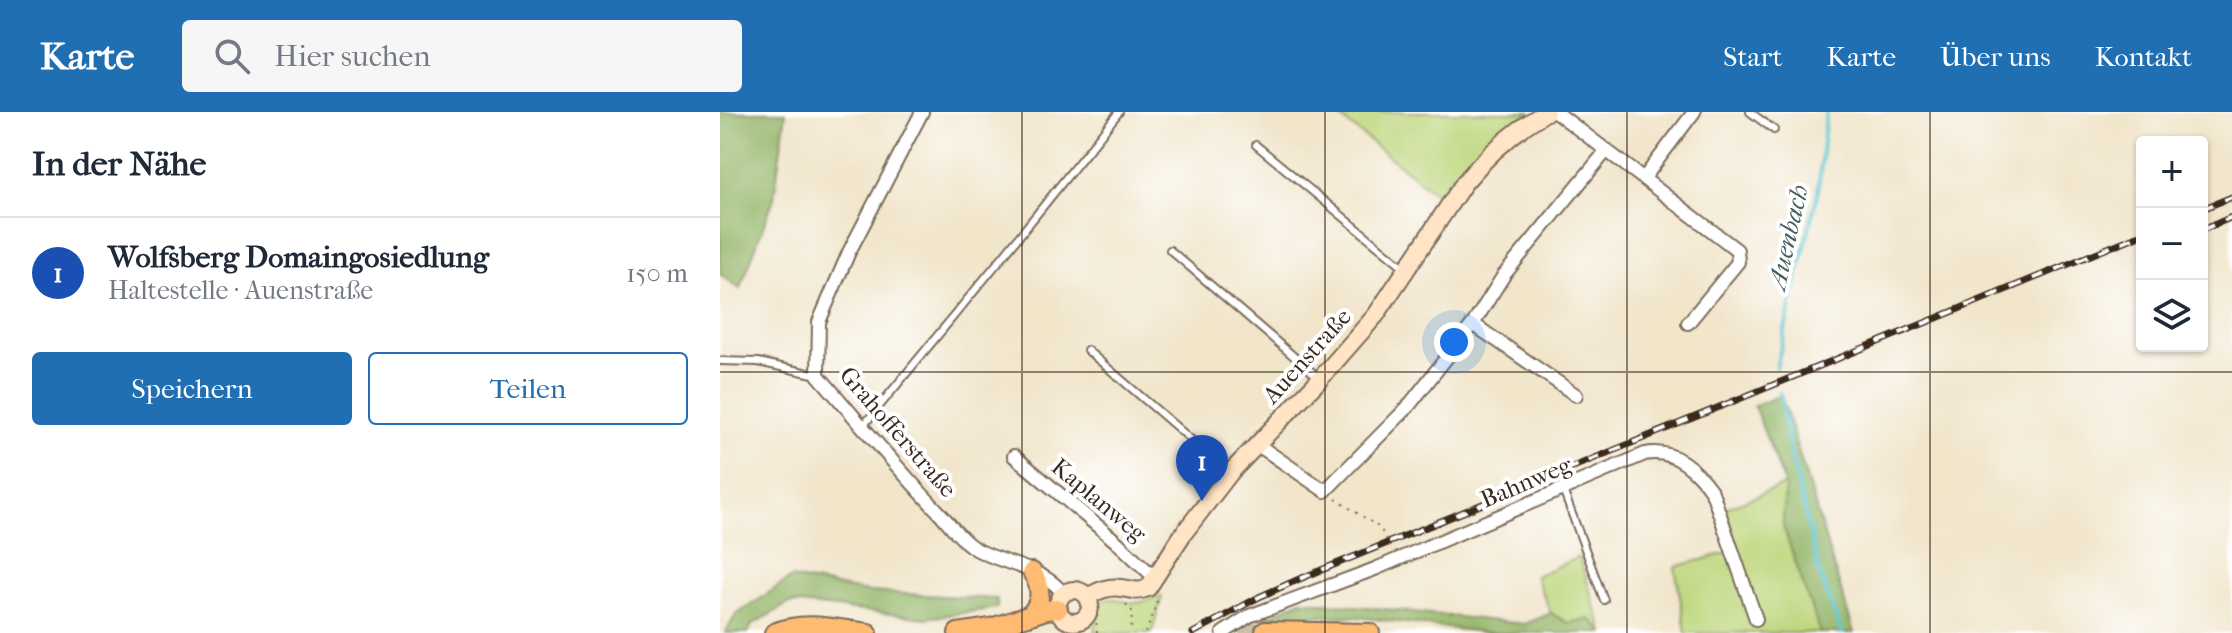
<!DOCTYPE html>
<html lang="de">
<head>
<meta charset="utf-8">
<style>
	:root { --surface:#fff; --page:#f6f6f7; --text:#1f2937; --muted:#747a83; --line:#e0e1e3; --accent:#1f6fb2 }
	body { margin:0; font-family:"IM FELL French Canon",serif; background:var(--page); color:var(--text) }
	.controls { position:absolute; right:24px; top:24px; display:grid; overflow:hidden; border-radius:8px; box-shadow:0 2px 6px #0004 }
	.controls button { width:72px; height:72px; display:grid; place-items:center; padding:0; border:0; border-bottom:2px solid var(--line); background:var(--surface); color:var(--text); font:40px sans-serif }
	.you { position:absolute; left:734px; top:230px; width:28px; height:28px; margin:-20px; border:6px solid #fff; border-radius:50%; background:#1a73e8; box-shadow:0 0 0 12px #1a73e833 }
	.badge { display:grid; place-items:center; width:52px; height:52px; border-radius:50%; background:var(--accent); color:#fff; font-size:26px; font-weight:700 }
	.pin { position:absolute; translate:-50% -66px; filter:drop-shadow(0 2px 4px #0008) }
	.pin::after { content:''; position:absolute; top:42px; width:28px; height:24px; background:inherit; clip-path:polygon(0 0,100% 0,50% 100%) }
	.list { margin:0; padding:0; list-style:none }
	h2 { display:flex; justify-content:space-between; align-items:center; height:104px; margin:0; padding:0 32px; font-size:34px }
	h2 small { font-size:26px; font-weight:400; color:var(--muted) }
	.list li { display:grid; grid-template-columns:52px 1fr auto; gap:24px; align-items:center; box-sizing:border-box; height:112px; padding:0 32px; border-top:2px solid var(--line) }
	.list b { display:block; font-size:30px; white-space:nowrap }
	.list p { margin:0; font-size:26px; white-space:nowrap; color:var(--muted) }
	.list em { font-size:26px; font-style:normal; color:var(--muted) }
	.actions { display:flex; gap:16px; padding:24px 32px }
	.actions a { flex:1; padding:18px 0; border:2px solid var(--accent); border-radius:8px; text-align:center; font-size:28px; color:var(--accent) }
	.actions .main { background:var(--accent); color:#fff }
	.icon { flex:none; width:44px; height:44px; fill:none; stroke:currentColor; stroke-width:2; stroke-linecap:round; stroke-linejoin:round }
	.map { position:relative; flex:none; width:1512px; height:521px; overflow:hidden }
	header { display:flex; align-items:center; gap:48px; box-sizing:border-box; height:112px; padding:0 40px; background:var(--accent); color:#fff }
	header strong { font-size:38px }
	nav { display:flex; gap:44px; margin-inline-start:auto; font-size:28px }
	.search { width:560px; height:72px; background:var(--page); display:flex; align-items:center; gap:20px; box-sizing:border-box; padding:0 28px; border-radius:8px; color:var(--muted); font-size:30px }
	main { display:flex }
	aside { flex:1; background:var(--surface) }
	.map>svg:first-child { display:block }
	.green { fill:#bdd67b; stroke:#7c804c; stroke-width:2 }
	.forest { fill:#96b76b; stroke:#687044; stroke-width:2 }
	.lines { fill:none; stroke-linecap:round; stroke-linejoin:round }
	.stream { stroke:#59c6d1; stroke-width:4 }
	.primary-tunnel { stroke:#cdc0a8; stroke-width:18; stroke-dasharray:18 9; stroke-linecap:butt }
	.lane-casing { stroke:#7b6b5a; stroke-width:10 }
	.street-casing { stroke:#7b6b5a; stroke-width:16 }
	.secondary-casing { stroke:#7b6b5a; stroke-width:20 }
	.primary-casing { stroke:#7b6b5a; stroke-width:22 }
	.path { stroke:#7b6b5a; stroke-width:2; stroke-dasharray:2 6; stroke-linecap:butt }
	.lane { stroke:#fff; stroke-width:6 }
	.street { stroke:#fff; stroke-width:12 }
	.secondary { stroke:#ffe4c6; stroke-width:16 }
	.primary { stroke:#ffbb71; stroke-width:18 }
	.rail-casing { stroke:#3b2a1e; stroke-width:7 }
	.rail { stroke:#fff; stroke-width:4; stroke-dasharray:12; stroke-linecap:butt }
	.grid { fill:none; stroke:#3b2a1e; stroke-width:2; stroke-opacity:0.55 }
	.labels { text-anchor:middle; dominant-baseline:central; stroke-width:8; stroke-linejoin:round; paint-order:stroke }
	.street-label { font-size:24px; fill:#3b2a1e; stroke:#fff }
	.water-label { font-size:26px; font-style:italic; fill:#46615d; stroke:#fff }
</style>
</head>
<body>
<header>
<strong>Karte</strong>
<div class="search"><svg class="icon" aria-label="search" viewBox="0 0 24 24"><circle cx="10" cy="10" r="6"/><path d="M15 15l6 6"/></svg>Hier suchen</div>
<nav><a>Start</a><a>Karte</a><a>Über uns</a><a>Kontakt</a></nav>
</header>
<main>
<aside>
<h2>In der Nähe<small></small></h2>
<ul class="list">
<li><span class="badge" style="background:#1a4fb4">1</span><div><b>Wolfsberg Domaingosiedlung</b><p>Haltestelle · Auenstraße</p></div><em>150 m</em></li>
</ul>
<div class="actions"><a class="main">Speichern</a><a>Teilen</a></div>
</aside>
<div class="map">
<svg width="1512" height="521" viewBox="0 0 1512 521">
	<rect width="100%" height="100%" fill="#fff"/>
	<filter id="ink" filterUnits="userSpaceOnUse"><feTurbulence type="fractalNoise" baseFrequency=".0125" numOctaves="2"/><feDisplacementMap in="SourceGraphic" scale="16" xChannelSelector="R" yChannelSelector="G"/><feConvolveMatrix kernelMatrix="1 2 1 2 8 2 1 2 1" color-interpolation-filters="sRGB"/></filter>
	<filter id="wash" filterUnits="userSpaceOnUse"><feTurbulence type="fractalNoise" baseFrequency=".006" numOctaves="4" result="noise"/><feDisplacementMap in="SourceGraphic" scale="32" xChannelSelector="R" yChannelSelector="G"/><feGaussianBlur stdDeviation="1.8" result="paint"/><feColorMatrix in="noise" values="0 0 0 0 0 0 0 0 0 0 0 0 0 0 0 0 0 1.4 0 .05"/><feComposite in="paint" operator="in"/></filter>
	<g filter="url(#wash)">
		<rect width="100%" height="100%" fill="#f1e5ca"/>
		<path class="green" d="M613 0H810L778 22 724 88Z
			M1065 373 1063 414 1100 521H966L955 455 1018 438 1005 396Z
			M859 445 884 521 870 507 848 511 831 501 815 464Z
			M442 484 432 521H375L374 505 382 489C398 483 401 491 415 491 425 491 432 485 442 484Z"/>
		<path class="forest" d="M0 0H66L54 86 20 177 0 162Z
			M1061 283 1134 521H1100L1063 414 1065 373 1034 294Z
			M71 466 148 480 277 487V496L207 506 70 491 32 513 28 521H5L16 503Z
			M581 488 804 512 831 501 848 511 870 507 884 521H769L637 505 588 503 543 507Z"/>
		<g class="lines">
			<path class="stream" d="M1056 256 1098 79 1106 0
				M1060 281 1069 334 1099 460 1122 521"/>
		</g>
	</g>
	<g filter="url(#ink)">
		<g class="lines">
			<path class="primary-tunnel" d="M519 521 545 519"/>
			<defs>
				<path id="lane" d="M1030 0 1054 18
					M536 33 684 155
					M450 138 599 266
					M367 238 510 361
					M0 249 38 250 98 263
					M143 314 284 143 399 0
					M843 378 884 488"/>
				<path id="street" d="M202 0 129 140 99 210 98 263C137 308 176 355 217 398 228 409 238 425 251 434 277 452 326 455 343 482
					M836 0 1017 138 1018 150 968 211
					M924 66 974 0
					M753 212 856 283
					M538 333 605 379 687 296 753 212 784 163 887 38
					M294 344 398 431 435 466
					M503 521 529 504 655 457 925 342C953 336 976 357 992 380L1036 507"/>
				<path id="secondary" d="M338 494a16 16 0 1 1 32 0a16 16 0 1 1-32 0Z
					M367 485C378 479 388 474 401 476 412 477 417 481 428 476L463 422 510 361 600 267 656 203 744 71C768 42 794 19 826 0"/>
				<path id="primary" d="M309 504C323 490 322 476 312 460
					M545 519 650 521
					M54 521C84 508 116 517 148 521
					M238 521 271 516 326 498 338 497"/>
			</defs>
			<use href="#lane" class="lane-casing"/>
			<use href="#street" class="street-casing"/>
			<use href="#secondary" class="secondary-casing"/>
			<use href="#primary" class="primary-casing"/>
			<path class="path" d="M616 387 660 416 672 438
				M406 492 412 499 411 521
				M377 521 376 507 380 495
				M426 521 438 487"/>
			<use href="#lane" class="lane"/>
			<use href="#street" class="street"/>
			<use href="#secondary" class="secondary"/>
			<use href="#primary" class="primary"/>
			<defs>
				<path id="rail" d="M1482 97 1512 85
					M1482 118 1512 105
					M473 521 539 485 577 468 1422 122"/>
			</defs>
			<use href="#rail" class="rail-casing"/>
			<use href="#rail" class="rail"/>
		</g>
	</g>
	<path class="grid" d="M302 0V521M605 0V521M907 0V521M1210 0V521M0 260H1512"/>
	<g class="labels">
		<g class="street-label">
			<text transform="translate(587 244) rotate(-48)">Auenstraße</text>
			<text transform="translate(178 320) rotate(49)">Grahofferstraße</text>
			<text transform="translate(806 370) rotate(-23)">Bahnweg</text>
			<text transform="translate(379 388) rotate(40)">Kaplanweg</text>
		</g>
		<g class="water-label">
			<text transform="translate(1068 125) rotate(-77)">Auenbach</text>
		</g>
	</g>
</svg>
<div class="controls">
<button>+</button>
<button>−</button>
<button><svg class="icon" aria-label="layers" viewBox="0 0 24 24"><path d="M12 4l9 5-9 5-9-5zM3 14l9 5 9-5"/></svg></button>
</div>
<div class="you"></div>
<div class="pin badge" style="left:482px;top:389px;background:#1a4fb4">1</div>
</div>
</main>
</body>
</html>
